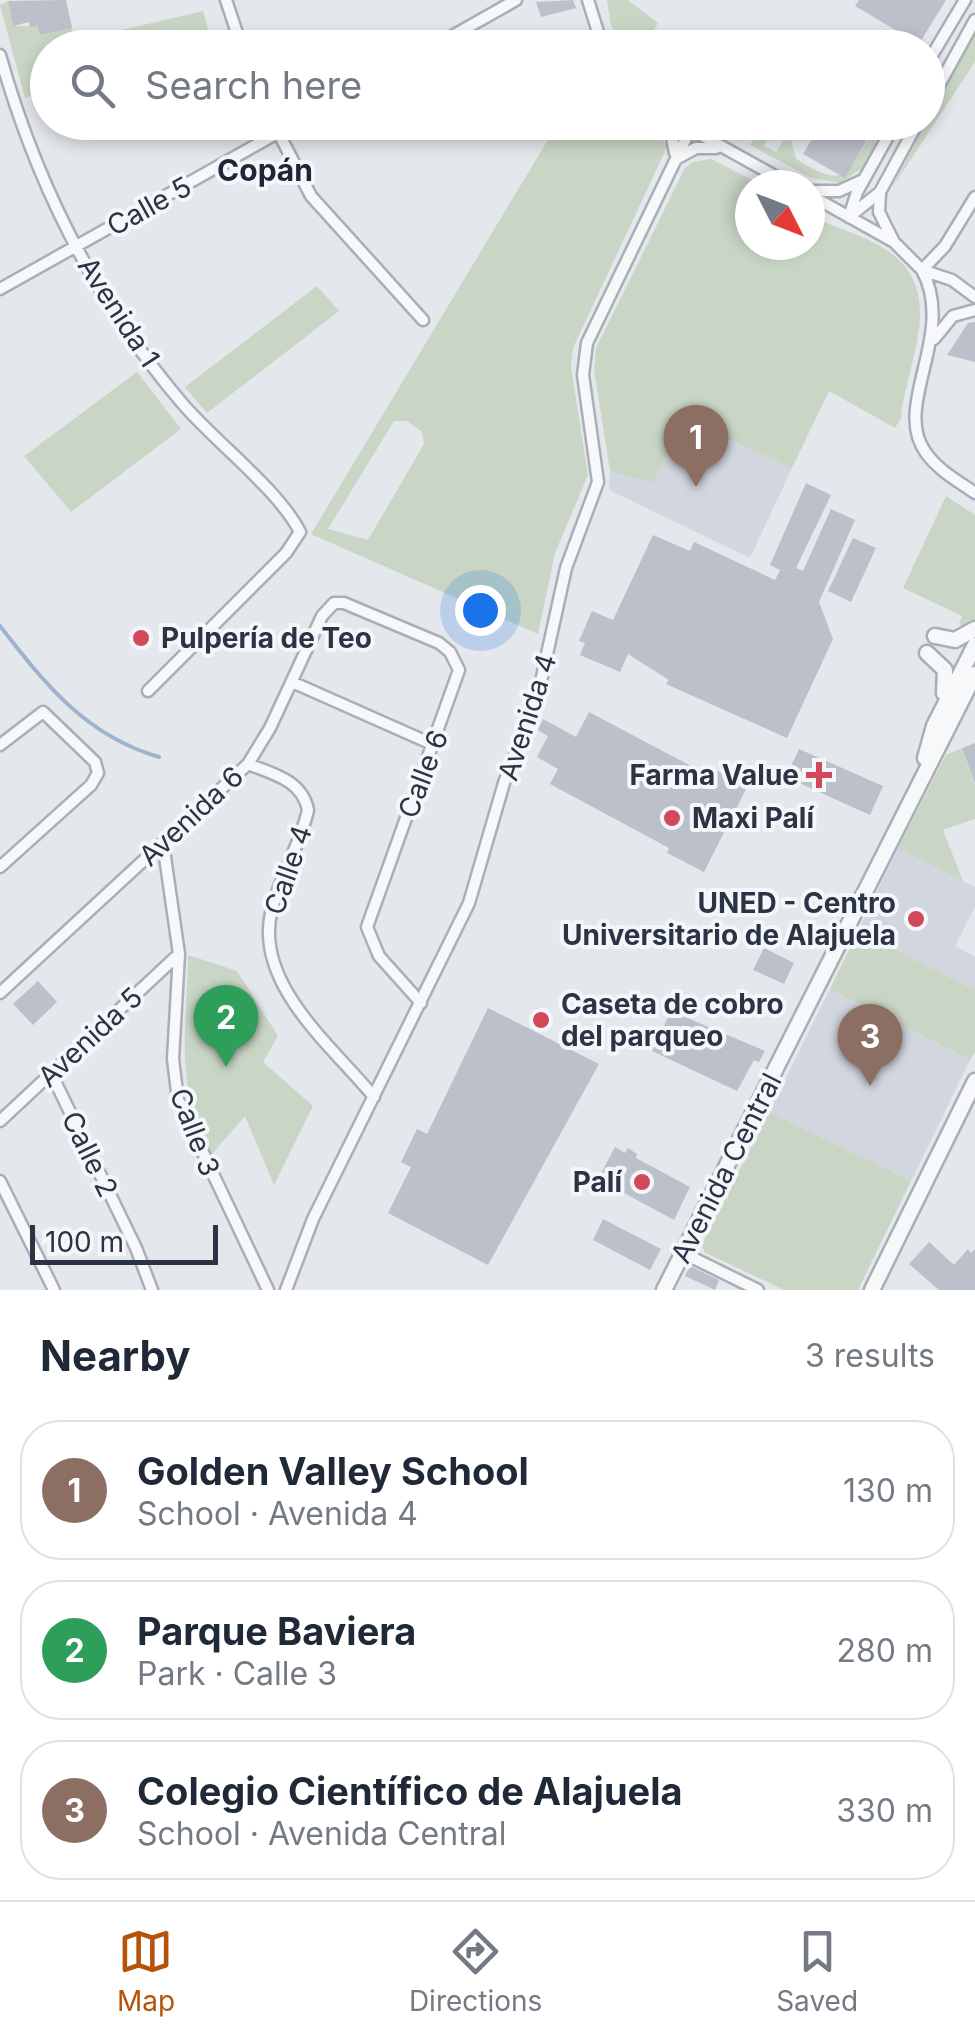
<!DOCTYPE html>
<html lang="en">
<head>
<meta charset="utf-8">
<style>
	:root { --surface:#fff; --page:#f6f6f7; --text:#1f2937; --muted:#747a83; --line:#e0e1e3; --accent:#b45309 }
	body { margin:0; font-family:Inter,sans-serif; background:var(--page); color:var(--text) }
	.compass { position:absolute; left:735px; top:170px; width:90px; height:90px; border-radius:50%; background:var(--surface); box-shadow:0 5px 15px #0003; rotate:132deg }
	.scale { position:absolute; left:30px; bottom:25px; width:188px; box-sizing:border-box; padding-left:10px; border:5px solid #2b3445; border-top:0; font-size:28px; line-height:35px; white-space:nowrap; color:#2b3445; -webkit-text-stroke:8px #f4f6f9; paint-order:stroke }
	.you { position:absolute; left:480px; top:610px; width:35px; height:35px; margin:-25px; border:8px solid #fff; border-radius:50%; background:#1a73e8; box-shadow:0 0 0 15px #1a73e833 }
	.badge { display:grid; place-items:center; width:65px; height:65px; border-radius:50%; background:var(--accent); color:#fff; font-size:32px; font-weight:700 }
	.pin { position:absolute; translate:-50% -82px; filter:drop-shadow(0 2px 5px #0008) }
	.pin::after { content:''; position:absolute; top:52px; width:35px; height:30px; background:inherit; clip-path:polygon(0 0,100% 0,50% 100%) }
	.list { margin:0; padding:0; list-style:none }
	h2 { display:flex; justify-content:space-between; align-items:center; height:130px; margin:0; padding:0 40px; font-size:42px }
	h2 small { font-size:32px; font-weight:400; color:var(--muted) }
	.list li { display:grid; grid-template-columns:65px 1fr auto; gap:30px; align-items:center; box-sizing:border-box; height:140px; margin:0 20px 20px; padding:0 20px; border:2px solid var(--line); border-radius:40px }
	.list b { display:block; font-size:38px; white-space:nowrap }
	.list p { margin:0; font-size:32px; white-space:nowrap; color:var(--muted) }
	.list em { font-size:32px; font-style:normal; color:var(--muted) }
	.icon { flex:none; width:55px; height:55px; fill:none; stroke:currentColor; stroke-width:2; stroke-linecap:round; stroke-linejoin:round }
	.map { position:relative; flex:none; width:975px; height:1290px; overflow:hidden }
	.search { position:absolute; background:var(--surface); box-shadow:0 5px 15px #0003; left:30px; right:30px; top:30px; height:110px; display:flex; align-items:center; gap:25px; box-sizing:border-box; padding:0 35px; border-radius:55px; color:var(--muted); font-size:38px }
	.sheet { height:610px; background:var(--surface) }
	nav { display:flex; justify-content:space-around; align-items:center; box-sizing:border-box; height:140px; border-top:2px solid var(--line); background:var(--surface); font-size:28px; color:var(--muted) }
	nav a { display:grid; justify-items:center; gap:5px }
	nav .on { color:var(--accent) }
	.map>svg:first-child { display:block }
	.built { fill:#d2d6de }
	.green { fill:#c9d6c5; fill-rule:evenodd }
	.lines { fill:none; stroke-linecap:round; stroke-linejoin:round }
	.stream { stroke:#9fb4cc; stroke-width:4 }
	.building { fill:#bbc0ca }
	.minor-casing { stroke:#a9aeb7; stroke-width:15 }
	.tertiary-casing { stroke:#a9aeb7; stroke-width:19 }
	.minor { stroke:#f7f8fa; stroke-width:10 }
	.tertiary { stroke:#f7f8fa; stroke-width:14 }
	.poi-dot { fill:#d1495b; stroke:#f4f6f9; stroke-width:4 }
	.labels { text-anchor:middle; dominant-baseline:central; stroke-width:8; stroke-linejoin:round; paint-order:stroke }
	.street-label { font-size:28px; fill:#2b3445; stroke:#f4f6f9 }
	.poi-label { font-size:28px; font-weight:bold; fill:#2b3445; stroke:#f4f6f9; text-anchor:start }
	.neighbourhood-label { font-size:30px; font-weight:bold; fill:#1d2536; stroke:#f4f6f9 }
</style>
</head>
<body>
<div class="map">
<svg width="975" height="1290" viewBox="0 0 975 1290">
	<rect width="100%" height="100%" fill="#e4e7ec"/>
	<path class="built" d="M682 419 792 468 750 558 609 490 610 471 653 483Z
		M898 848 975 887V907L955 946 975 957V990L858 931Z
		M830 989 970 1060 911 1181 769 1112Z"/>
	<path class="green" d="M607 0H628L658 23 644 47H621L610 22Z
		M8 1 13 26H37L40 35 72 28 75 41 203 11 210 36 176 47 48 48 47 91 25 98 0 5Z
		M975 28V62L892 188Z
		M654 122 667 147 573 348 571 367 588 475 555 553 538 634 311 534 558 123ZM394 421H407L422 432 424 444 368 540 328 529Z
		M878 123H887L864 167 840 183 811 178 750 145 758 131 769 137 764 146 776 152 785 137 791 140 796 159C813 168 829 182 848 172Z
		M711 159 762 185H750V245H810V215C835 229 864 234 888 251 948 293 906 362 901 418L895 428 829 391 792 468 683 419 653 483 610 471 594 370 596 348 685 168 692 162Z
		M317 286 339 311 207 413 185 387Z
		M137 372 181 429 71 512 24 456Z
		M946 496 975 515V620L967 628 959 624 962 616 903 588Z
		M962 748 975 786V819L943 830 963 881 898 848 946 755Z
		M858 931 975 990V1052L970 1060 830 989Z
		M188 955 237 971 278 1036 263 1062 313 1106 274 1185 245 1116 211 1155C173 1075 187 1039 188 955Z
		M769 1112 911 1181 858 1290H784L704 1252 702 1244Z"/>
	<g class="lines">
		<path class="stream" d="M0 626C45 684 86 736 159 757"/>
	</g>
	<path class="building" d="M66 0 72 28 40 35 37 26 30 27 29 22 13 26 8 1Z
		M573 0 576 8 541 17 536 2Z
		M859 0H946L919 44 855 6Z
		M665 32 692 48H656Z
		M822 122H877L845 178 803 154Z
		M975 322V362L947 355 968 323Z
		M806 483 831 495 796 568 803 571 831 509 855 520 819 602 833 639 787 738 666 684 669 680 628 654 620 672 580 655 585 643 579 641 592 611 613 620 653 535 690 551 694 542 775 580 780 570 770 565Z
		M853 538 876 548 851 602 828 591Z
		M589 712 708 775 712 768 747 787 704 872 667 853 669 848 550 784 558 769 537 757 548 736 538 730 543 719 576 737Z
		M975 743V784L962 748Z
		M799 749 883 786 870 815 786 777Z
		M764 948 794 963 784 984 753 970Z
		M38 981 57 1002 33 1025 13 1004Z
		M488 1008 599 1064 488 1265 388 1213 411 1167 401 1162 417 1129 427 1134Z
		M537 1008 552 1015 544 1032 530 1025Z
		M671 1011 765 1051 759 1062 754 1060 737 1091 652 1051Z
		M615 1147 625 1153 628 1148 637 1154 636 1158 690 1187 674 1220 598 1179Z
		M603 1219 661 1249 650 1270 593 1240Z
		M929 1242 954 1265 968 1249 971 1253 975 1249V1290H939L909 1264Z
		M690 1266 719 1280 715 1290 685 1276Z"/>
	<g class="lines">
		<defs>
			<path id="minor" d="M226 0 242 48
				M588 0 603 48
				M431 48 516 0
				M0 55C36 183 95 301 182 403 214 441 279 490 300 532L286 553 148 691
				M928 62 965 0
				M928 105 975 20
				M273 122 311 196 423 320
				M669 122 675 153
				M678 122 791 185
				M676 159 696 148H716
				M810 191H839L863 180
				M880 193 879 212 894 242
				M810 195 894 242 922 270 952 280 975 297
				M849 217 880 192 918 122
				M849 217 857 192 896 122
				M922 270C957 335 891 406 926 453 938 470 958 481 975 493
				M922 270 945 246 975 197
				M0 289 297 122
				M934 339 953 316 975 310
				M292 682 434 745
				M0 745 43 712 95 762 98 773 91 785 0 867
				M248 764C273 774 302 780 308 810 300 846 279 877 271 913 255 985 333 1047 374 1097
				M163 843 179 954 173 1059 178 1100 268 1290
				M0 993 248 764 270 728 322 616 334 603H344L439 643 450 652 459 670 367 927 379 956 421 1003
				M51 1073 136 1248 152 1290
				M0 1121 179 954
				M0 1181 54 1290
				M683 1253 758 1290
				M286 1290 313 1219 469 903 504 783 538 695 566 568 598 482 583 375 587 343 690 130"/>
			<path id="tertiary" d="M935 636 955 640 975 629
				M927 653 945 670 944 693
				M925 758 934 726 975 645
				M664 1290 975 674
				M872 1290 975 1081"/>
		</defs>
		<use href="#minor" class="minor-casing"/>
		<use href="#tertiary" class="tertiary-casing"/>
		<use href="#minor" class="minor"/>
		<use href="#tertiary" class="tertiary"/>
	</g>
	<g class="poi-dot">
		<circle cx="141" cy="638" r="10"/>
		<path d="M814 760h10v10h10v10h-10v10h-10v-10h-10v-10h10z"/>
		<circle cx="672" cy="818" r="10"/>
		<circle cx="916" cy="919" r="10"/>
		<circle cx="541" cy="1020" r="10"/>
		<circle cx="642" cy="1182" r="10"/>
	</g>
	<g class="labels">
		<g class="street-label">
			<text transform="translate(149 206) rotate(-29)">Calle 5</text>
			<text transform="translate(119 312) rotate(57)">Avenida 1</text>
			<text transform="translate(527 717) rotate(-72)">Avenida 4</text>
			<text transform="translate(423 774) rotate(-69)">Calle 6</text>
			<text transform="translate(191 816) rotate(-43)">Avenida 6</text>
			<text transform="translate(288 870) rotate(-71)">Calle 4</text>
			<text transform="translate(90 1037) rotate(-43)">Avenida 5</text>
			<text transform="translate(195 1132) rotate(69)">Calle 3</text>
			<text transform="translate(90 1154) rotate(64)">Calle 2</text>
			<text transform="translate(726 1168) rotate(-63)">Avenida Central</text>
		</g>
		<g class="poi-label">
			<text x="161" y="638">Pulpería de Teo</text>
			<text x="799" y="775" text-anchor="end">Farma Value</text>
			<text x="692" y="818">Maxi Palí</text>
			<text x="896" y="903" text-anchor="end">UNED - Centro<tspan x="896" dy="32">Universitario de Alajuela</tspan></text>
			<text x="561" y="1004">Caseta de cobro<tspan x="561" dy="32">del parqueo</tspan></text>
			<text x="622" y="1182" text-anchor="end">Palí</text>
		</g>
		<g class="neighbourhood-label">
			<text x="265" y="170">Copán</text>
		</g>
	</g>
</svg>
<svg class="compass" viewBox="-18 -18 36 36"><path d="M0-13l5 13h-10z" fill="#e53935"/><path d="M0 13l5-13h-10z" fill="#747a83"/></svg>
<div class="scale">100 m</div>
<div class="you"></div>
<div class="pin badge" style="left:696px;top:487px;background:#8d6e63">1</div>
<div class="pin badge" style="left:226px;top:1067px;background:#2e9e5b">2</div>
<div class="pin badge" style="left:870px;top:1086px;background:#8d6e63">3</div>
<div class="search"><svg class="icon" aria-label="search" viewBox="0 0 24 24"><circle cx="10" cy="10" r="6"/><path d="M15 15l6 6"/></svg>Search here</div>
</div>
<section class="sheet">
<h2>Nearby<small>3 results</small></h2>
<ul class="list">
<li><span class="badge" style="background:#8d6e63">1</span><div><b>Golden Valley School</b><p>School · Avenida 4</p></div><em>130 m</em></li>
<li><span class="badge" style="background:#2e9e5b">2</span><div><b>Parque Baviera</b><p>Park · Calle 3</p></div><em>280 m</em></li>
<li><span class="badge" style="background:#8d6e63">3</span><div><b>Colegio Científico de Alajuela</b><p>School · Avenida Central</p></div><em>330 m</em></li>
</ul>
</section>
<nav>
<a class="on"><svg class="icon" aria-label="map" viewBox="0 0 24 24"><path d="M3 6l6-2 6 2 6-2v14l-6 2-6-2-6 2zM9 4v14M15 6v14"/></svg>Map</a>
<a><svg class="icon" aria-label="directions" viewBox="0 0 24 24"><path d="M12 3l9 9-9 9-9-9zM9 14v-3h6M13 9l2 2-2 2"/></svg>Directions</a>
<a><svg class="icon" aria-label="saved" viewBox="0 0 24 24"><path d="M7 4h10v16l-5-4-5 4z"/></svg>Saved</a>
</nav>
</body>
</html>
